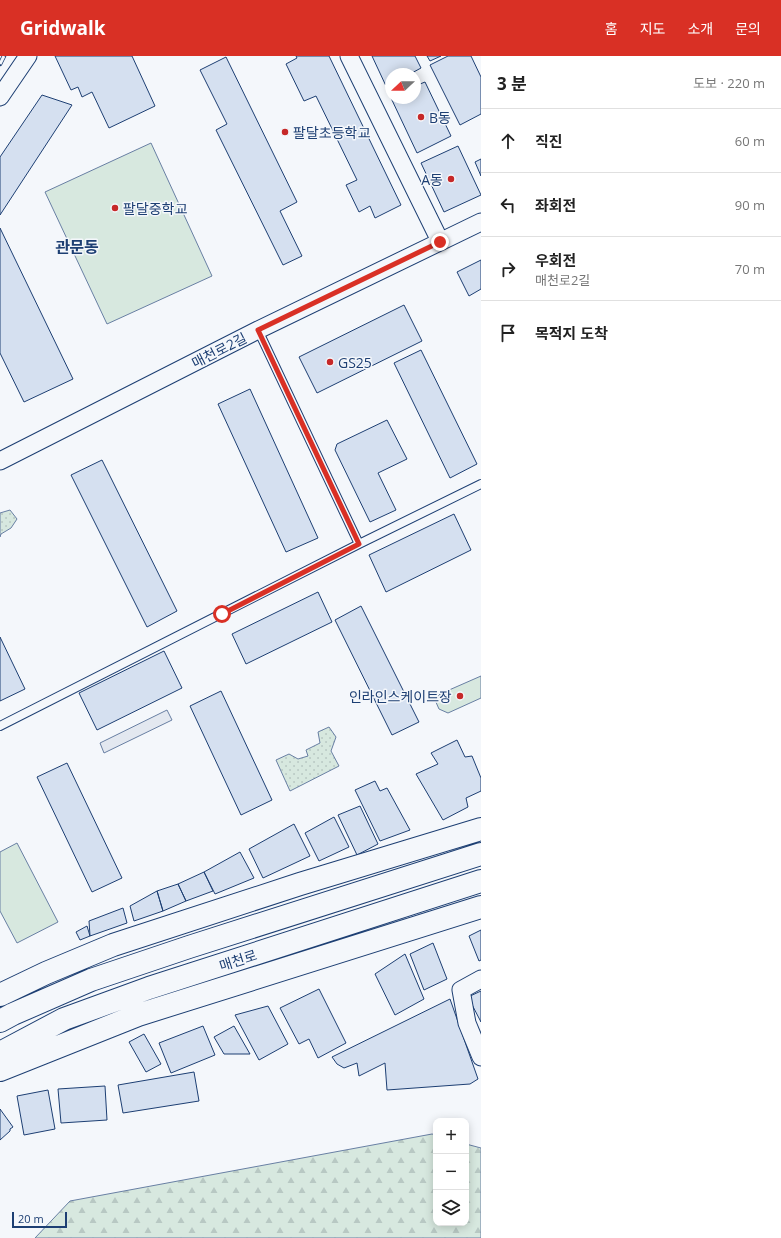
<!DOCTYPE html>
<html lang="ko">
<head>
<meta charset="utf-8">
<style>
	:root { --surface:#fff; --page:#f2f2f2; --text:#222; --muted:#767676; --line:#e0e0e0; --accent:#d93025 }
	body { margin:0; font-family:"Open Sans","Noto Sans KR",sans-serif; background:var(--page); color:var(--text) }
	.controls { position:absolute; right:12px; bottom:12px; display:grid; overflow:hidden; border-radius:8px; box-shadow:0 2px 10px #0003 }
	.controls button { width:36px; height:36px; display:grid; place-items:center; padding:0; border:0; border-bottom:1px solid var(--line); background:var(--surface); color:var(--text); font:20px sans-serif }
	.compass { position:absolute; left:385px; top:12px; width:36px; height:36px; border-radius:50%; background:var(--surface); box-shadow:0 2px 10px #0003; rotate:248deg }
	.scale { position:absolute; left:12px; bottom:10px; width:55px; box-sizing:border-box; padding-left:4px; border:2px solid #1d3f73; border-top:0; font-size:11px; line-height:14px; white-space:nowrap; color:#1d3f73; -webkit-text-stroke:3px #f4f7fb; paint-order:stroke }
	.stop { position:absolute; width:12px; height:12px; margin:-9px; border:3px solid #d93025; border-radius:50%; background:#fff }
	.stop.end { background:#d93025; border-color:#fff; box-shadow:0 1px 4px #0008 }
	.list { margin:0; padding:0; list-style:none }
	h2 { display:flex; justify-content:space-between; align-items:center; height:52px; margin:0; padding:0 16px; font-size:17px }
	h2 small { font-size:13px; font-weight:400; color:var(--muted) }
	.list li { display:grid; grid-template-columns:26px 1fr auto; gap:12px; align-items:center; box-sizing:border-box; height:64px; padding:0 16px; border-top:1px solid var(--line) }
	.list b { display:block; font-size:15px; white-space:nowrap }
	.list p { margin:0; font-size:13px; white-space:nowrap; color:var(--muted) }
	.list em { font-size:13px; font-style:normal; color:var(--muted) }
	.icon { flex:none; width:22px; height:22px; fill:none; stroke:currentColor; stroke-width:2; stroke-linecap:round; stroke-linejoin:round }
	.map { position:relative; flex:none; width:481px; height:1182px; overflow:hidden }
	header { display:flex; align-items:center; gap:24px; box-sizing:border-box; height:56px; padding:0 20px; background:var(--accent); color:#fff }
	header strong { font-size:19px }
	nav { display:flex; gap:22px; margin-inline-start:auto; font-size:14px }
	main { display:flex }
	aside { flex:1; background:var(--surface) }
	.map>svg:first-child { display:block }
	.forest { fill:url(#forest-firs); stroke:#687fa3 }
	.park { fill:url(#park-dots); stroke:#687fa3 }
	.pitch { fill:#d7e8df; stroke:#687fa3 }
	.parking { fill:#e3e8f0; stroke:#687fa3 }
	.building { fill:#d5e0f0; stroke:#1d3f73 }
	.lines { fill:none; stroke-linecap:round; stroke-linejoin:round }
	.service-casing { stroke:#1d3f73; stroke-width:10 }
	.minor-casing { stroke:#1d3f73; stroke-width:19 }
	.secondary-casing { stroke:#1d3f73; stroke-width:24 }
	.service { stroke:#f4f7fb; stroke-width:8 }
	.minor { stroke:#f4f7fb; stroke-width:17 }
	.secondary { stroke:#f4f7fb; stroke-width:22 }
	.rail-casing { stroke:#1d3f73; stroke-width:4.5 }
	.rail { stroke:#f4f7fb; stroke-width:3; stroke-dasharray:9; stroke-linecap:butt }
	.route { stroke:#d93025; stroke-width:5 }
	.poi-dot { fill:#c62828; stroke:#f4f7fb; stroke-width:1.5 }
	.labels { text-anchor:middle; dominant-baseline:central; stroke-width:3; stroke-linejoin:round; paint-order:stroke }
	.poi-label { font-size:14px; fill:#1d3f73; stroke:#f4f7fb; text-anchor:start }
	.street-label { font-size:14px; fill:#1d3f73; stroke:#f4f7fb }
	.quarter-label { font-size:16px; font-weight:bold; fill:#1d3f73; stroke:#f4f7fb }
</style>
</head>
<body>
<header>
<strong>Gridwalk</strong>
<nav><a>홈</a><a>지도</a><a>소개</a><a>문의</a></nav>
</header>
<main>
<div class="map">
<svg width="481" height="1182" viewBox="0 0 481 1182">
	<defs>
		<pattern id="forest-firs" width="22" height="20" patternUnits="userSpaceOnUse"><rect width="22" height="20" fill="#d7e8df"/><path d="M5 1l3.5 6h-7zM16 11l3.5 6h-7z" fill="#b8c8c3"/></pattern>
		<pattern id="park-dots" width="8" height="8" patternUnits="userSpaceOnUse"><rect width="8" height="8" fill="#d7e8df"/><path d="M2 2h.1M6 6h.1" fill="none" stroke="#b8c8c3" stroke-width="1.8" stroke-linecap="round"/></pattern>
	</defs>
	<rect width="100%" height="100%" fill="#f4f7fb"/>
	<path class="forest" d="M432 1078 436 1079V1167H466V1088L481 1092V1182H35L70 1145Z"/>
	<path class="park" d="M10 454 17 463 11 472 1 478 0 481V457Z
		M329 671 336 681 331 695 339 710 290 735 276 704 289 698 298 703 308 700 306 694 320 687 318 676Z"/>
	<path class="pitch" d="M151 87 212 220 107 268 45 136Z
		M481 620V642L448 657 439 653 435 644 440 638Z
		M17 787 58 866 17 887 0 855V796Z"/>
	<path class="parking" d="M167 654 172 664 104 697 100 687Z"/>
	<path class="building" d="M55 0H132L155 50 109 72 92 36 82 41 78 31 71 34Z
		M296 0H329L401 149 375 162 370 150 359 156 346 129 357 124 316 40 304 45 286 8 297 2Z
		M372 0H415L421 12 410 18H391V27L386 30Z
		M427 0H441L430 5Z
		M448 0H471L481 21V58L460 69 430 9Z
		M226 1 297 146 280 155 302 200 283 209 216 74 227 68 200 14Z
		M425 26 451 80 417 97 391 42H415V30Z
		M42 39 72 49 0 159V101Z
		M458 90 481 139 444 156 421 107Z
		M481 103V120L475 106Z
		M0 172 73 323 24 346 0 297Z
		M481 204V233L469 240 457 216Z
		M404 249 422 285 317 337 299 301Z
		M421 294 477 408 450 422 394 307Z
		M250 333 318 482 286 496 218 348Z
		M387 364 407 403 378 417 396 454 370 466 335 394 337 388Z
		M102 404 177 555 147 571 71 419Z
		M454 458 471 494 386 536 369 499Z
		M318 536 332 566 246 608 232 578Z
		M361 550 419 666 392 679 335 564Z
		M0 581 25 633 0 645Z
		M164 595 182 632 97 674 79 637Z
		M221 635 272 744 241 759 190 650Z
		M457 684 465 701 472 700 481 722V735L466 742 468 751 443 764 416 718 438 708 431 697Z
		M67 707 122 822 92 836 37 721Z
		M375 725 380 735 387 732 410 774 380 785 355 734Z
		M360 750 378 788 357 799 338 759Z
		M334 761 349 791 319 805 305 777Z
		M294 768 310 800 263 822 249 793Z
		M240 796 254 822 215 838 204 816Z
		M204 816 213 835 186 845 178 828Z
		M178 828 186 845 163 855 157 835Z
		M157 835 163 855 134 865 130 850Z
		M123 852 127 867 90 880 89 865Z
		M87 870 90 880 80 884 76 876Z
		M481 874V904L479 905 469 880Z
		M433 887 447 923 424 934 410 898Z
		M405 898 424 943 395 959 375 918Z
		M319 933 346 987 318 1002 309 983 299 988 280 952Z
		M481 935V966L468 941Z
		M450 943 478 1023 470 1028 387 1034 385 1007 359 1020 357 1007 344 1012 337 1008 332 1001Z
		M268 950 288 988 259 1004 235 959Z
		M203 970 215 999 171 1017 159 987Z
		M234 970 250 998H224L214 981Z
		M144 978 161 1008 146 1016 129 986Z
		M194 1016 199 1045 123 1057 118 1029Z
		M105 1030 107 1064 61 1067 58 1033Z
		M48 1034 55 1073 24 1079 17 1040Z
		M0 1053 13 1071 10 1073V1075L0 1084Z"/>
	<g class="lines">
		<defs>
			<path id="service" d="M258 274 359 488 481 428
				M0 670 359 488"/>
			<path id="minor" d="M349 0 440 185
				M0 41 28 0
				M0 405 258 274 481 166
				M481 923 461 934 467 967 481 1001"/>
			<path id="secondary" d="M0 939 46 917 113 889 300 828 481 773
				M0 965 13 958 91 924 189 891 481 798
				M0 997 64 963 149 932 481 825
				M0 1014 138 959 481 851"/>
		</defs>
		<use href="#service" class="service-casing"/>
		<use href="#minor" class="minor-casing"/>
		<use href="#secondary" class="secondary-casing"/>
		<use href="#service" class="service"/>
		<use href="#minor" class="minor"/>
		<use href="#secondary" class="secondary"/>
		<defs>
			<path id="rail" d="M0 8 4 0"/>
		</defs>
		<use href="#rail" class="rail-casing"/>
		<use href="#rail" class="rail"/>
	</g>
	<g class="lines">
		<path class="route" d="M222 558 359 488 258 274 440 186"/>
	</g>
	<g class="poi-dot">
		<circle cx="421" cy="61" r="4"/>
		<circle cx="285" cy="76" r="4"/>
		<circle cx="451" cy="123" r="4"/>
		<circle cx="115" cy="152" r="4"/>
		<circle cx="330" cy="306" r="4"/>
		<circle cx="460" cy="640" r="4"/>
	</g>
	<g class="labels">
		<g class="poi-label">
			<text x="429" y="61">B동</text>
			<text x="293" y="76">팔달초등학교</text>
			<text x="443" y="123" text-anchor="end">A동</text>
			<text x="123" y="152">팔달중학교</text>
			<text x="338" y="306">GS25</text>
			<text x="452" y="640" text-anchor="end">인라인스케이트장</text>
		</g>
		<g class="street-label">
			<text transform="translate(219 294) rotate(-27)">매천로2길</text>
			<text transform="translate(238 904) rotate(-18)">매천로</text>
		</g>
		<g class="quarter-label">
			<text x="77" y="191">관문동</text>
		</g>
	</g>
</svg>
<div class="controls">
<button>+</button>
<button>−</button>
<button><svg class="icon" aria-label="layers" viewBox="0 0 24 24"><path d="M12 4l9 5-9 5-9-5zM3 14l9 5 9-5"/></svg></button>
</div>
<svg class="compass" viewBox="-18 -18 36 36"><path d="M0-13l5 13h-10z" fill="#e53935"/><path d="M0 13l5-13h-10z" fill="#767676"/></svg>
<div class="scale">20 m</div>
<div class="stop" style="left:222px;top:558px"></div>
<div class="stop end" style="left:440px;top:186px"></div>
</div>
<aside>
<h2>3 분<small>도보 · 220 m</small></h2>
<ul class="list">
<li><svg class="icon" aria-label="ahead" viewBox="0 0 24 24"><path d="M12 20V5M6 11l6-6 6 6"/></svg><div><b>직진</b></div><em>60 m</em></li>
<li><svg class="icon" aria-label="left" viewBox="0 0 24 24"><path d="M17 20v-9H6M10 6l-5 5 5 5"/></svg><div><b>좌회전</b></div><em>90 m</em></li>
<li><svg class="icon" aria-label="right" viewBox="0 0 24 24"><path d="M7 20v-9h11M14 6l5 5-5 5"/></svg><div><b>우회전</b><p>매천로2길</p></div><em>70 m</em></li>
<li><svg class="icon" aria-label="arrive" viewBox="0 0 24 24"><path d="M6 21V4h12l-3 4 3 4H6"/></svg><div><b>목적지 도착</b></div></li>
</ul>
</aside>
</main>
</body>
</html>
